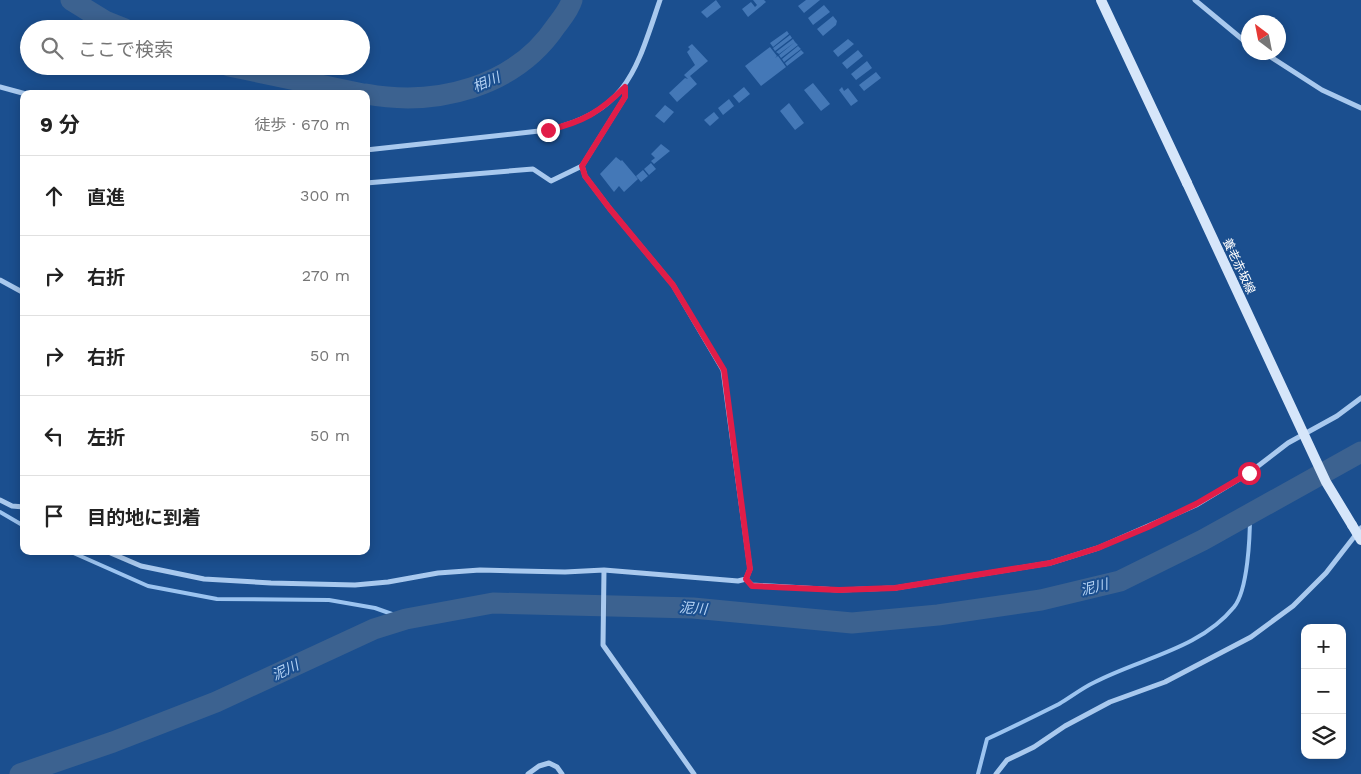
<!DOCTYPE html>
<html lang="ja">
<head>
<meta charset="utf-8">
<style>
	:root { --surface:#fff; --page:#f2f2f2; --text:#222; --muted:#767676; --line:#e0e0e0 }
	body { margin:0; font-family:"Work Sans","Noto Sans JP",sans-serif; background:var(--page); color:var(--text) }
	.controls { position:absolute; right:15px; bottom:15px; display:grid; overflow:hidden; border-radius:10px; box-shadow:0 2px 12px #0003 }
	.controls button { width:45px; height:45px; display:grid; place-items:center; padding:0; border:0; border-bottom:1px solid var(--line); background:var(--surface); color:var(--text); font:25px sans-serif }
	.compass { position:absolute; left:1241px; top:15px; width:45px; height:45px; border-radius:50%; background:var(--surface); box-shadow:0 2px 12px #0003; rotate:328deg }
	.stop { position:absolute; width:15px; height:15px; margin:-11px; border:4px solid #e11d48; border-radius:50%; background:#fff }
	.stop.end { background:#e11d48; border-color:#fff; box-shadow:0 1px 5px #0008 }
	.list { margin:0; padding:0; list-style:none }
	h2 { display:flex; justify-content:space-between; align-items:center; height:65px; margin:0; padding:0 20px; font-size:21px }
	h2 small { font-size:16px; font-weight:400; color:var(--muted) }
	.list li { display:grid; grid-template-columns:32px 1fr auto; gap:15px; align-items:center; box-sizing:border-box; height:80px; padding:0 20px; border-top:1px solid var(--line) }
	.list b { display:block; font-size:19px; white-space:nowrap }
	.list em { font-size:16px; font-style:normal; color:var(--muted) }
	.icon { flex:none; width:28px; height:28px; fill:none; stroke:currentColor; stroke-width:2; stroke-linecap:round; stroke-linejoin:round }
	.map { position:relative; flex:none; width:1361px; height:774px; overflow:hidden }
	.search { position:absolute; background:var(--surface); box-shadow:0 2px 12px #0003; left:20px; top:20px; width:350px; height:55px; display:flex; align-items:center; gap:12px; box-sizing:border-box; padding:0 18px; border-radius:28px; color:var(--muted); font-size:19px }
	.panel { position:absolute; background:var(--surface); box-shadow:0 2px 12px #0003; left:20px; top:90px; width:350px; height:465px; border-radius:10px }
	.map>svg:first-child { display:block }
	.lines { fill:none; stroke-linecap:round; stroke-linejoin:round }
	.stream { stroke:#9cc4f0; stroke-width:4 }
	.river { stroke:#3c6290; stroke-width:21 }
	.building { fill:#4478b7 }
	.minor { stroke:#a9c9ee; stroke-width:5 }
	.secondary { stroke:#d6e6fa; stroke-width:10 }
	.secondary-bridge { stroke:#d6e6fa; stroke-width:10 }
	.route { stroke:#e11d48; stroke-width:6 }
	.labels { text-anchor:middle; dominant-baseline:central; stroke-width:4; stroke-linejoin:round; paint-order:stroke }
	.street-label { font-size:12px; fill:#fff; stroke:#1b4f8f }
	.water-label { font-size:14px; font-style:italic; fill:#b5d3f5; stroke:#1b4f8f }
</style>
</head>
<body>
<div class="map">
<svg width="1361" height="774" viewBox="0 0 1361 774">
	<rect width="100%" height="100%" fill="#1b4f8f"/>
	<g class="lines">
		<path class="stream" d="M0 512 24 526
			M69 551 148 586 217 599 329 600 375 608 406 619
			M978 774 987 739C1011 728 1035 716 1059 704 1071 697 1082 688 1095 682 1141 658 1200 649 1234 607 1248 590 1250 536 1250 514"/>
		<path class="river" d="M71 0 105 21 125 29
			M229 66 363 94
			M366 94C436 107 515 87 556 26 562 18 569 10 572 0
			M20 774 113 742 216 702 374 629 406 619 493 603 693 608 852 623 938 615 1041 600 1120 581 1203 540 1361 452"/>
	</g>
	<path class="building" d="M716 0 721 7 707 18 701 12Z
		M753 0H764L766 2 748 17 742 9 751 2 755 7 757 5Z
		M806 0H820L804 13 798 6Z
		M824 5 830 12 813 25 808 18Z
		M833 16 837 21 836 25 823 36 817 29Z
		M787 31 789 34 773 47 770 43Z
		M790 35 792 38 775 51 773 48Z
		M793 39 795 42 779 54 776 52Z
		M848 39 854 44 838 57 833 51Z
		M795 42 798 45 781 58 779 55Z
		M692 44 708 61 690 76 697 84 677 102 669 93 685 78 688 79 684 75 695 65 687 52 690 49 688 47Z
		M798 46 801 49 784 62 782 59Z
		M770 47 777 56 775 58 778 56 786 67 761 86 745 66Z
		M801 50 804 53 787 66 785 63Z
		M858 50 863 56 847 69 842 63Z
		M867 61 872 68 856 80 851 74Z
		M876 72 881 78 864 91 859 85Z
		M813 83 830 104 821 111 804 90Z
		M744 87 750 94 739 103 733 96Z
		M842 87 844 91 848 88 858 101 851 106 839 90Z
		M729 99 734 106 723 115 718 108Z
		M789 103 804 123 795 130 780 111Z
		M665 105 674 112 664 123 655 116Z
		M714 112 719 118 710 126 704 120Z
		M661 144 670 151 654 164 651 161 655 158 651 154Z
		M616 157 621 161 622 160 638 179 624 192 619 186 614 192 600 174Z
		M651 163 656 169 649 175 644 169Z
		M643 170 648 176 641 182 636 176Z"/>
	<g class="lines">
		<path class="minor" d="M1195 0 1248 44
			M1263 52 1322 90 1361 108
			M0 87 26 94
			M366 150 548 130C628 111 636 70 660 0
			M582 166 585 176 610 209 673 285 723 370 750 569 746 579
			M366 183 533 169 551 181 582 166 625 97V87
			M0 280 24 293
			M0 500 12 506 24 507
			M106 551 141 566 204 579 271 583 355 585 388 582 438 573 480 570 565 572 604 570 738 581 746 579
			M604 570 603 645 694 774
			M746 579 752 585 839 590 895 588 1050 563 1098 548 1196 505 1249 473 1288 443 1337 416 1361 398
			M528 774 539 766 549 763 557 767 562 774
			M996 774 1007 760 1034 747 1065 726 1110 702 1165 682 1251 637 1293 606 1326 573 1361 528"/>
		<path class="secondary" d="M1101 0 1187 183
			M1352 525 1361 540"/>
		<path class="secondary-bridge" d="M1187 183 1326 482 1352 525"/>
	</g>
	<g class="lines">
		<path class="route" d="M548 130C583 122 600 112 625 87V97L582 166 585 176 610 209 673 285 724 370 750 569 746 579 752 586 839 590 895 588 1050 563 1098 548 1148 527 1196 504 1249 473"/>
	</g>
	<g class="labels">
		<g class="street-label">
			<text transform="translate(1239 266) rotate(65)">養老赤坂線</text>
		</g>
		<g class="water-label">
			<text transform="translate(486 82) rotate(-23)">相川</text>
			<text transform="translate(1094 587) rotate(-14)">泥川</text>
			<text transform="translate(693 608) rotate(4)">泥川</text>
			<text transform="translate(285 670) rotate(-25)">泥川</text>
		</g>
	</g>
</svg>
<div class="controls">
<button>+</button>
<button>−</button>
<button><svg class="icon" aria-label="layers" viewBox="0 0 24 24"><path d="M12 4l9 5-9 5-9-5zM3 14l9 5 9-5"/></svg></button>
</div>
<svg class="compass" viewBox="-18 -18 36 36"><path d="M0-13l5 13h-10z" fill="#e53935"/><path d="M0 13l5-13h-10z" fill="#767676"/></svg>
<div class="stop" style="left:1249px;top:473px"></div>
<div class="stop end" style="left:548px;top:130px"></div>
<div class="search"><svg class="icon" aria-label="search" viewBox="0 0 24 24"><circle cx="10" cy="10" r="6"/><path d="M15 15l6 6"/></svg>ここで検索</div>
<section class="panel">
<h2>9 分<small>徒歩 · 670 m</small></h2>
<ul class="list">
<li><svg class="icon" aria-label="ahead" viewBox="0 0 24 24"><path d="M12 20V5M6 11l6-6 6 6"/></svg><div><b>直進</b></div><em>300 m</em></li>
<li><svg class="icon" aria-label="right" viewBox="0 0 24 24"><path d="M7 20v-9h11M14 6l5 5-5 5"/></svg><div><b>右折</b></div><em>270 m</em></li>
<li><svg class="icon" aria-label="right" viewBox="0 0 24 24"><path d="M7 20v-9h11M14 6l5 5-5 5"/></svg><div><b>右折</b></div><em>50 m</em></li>
<li><svg class="icon" aria-label="left" viewBox="0 0 24 24"><path d="M17 20v-9H6M10 6l-5 5 5 5"/></svg><div><b>左折</b></div><em>50 m</em></li>
<li><svg class="icon" aria-label="arrive" viewBox="0 0 24 24"><path d="M6 21V4h12l-3 4 3 4H6"/></svg><div><b>目的地に到着</b></div></li>
</ul>
</section>
</div>
</body>
</html>
